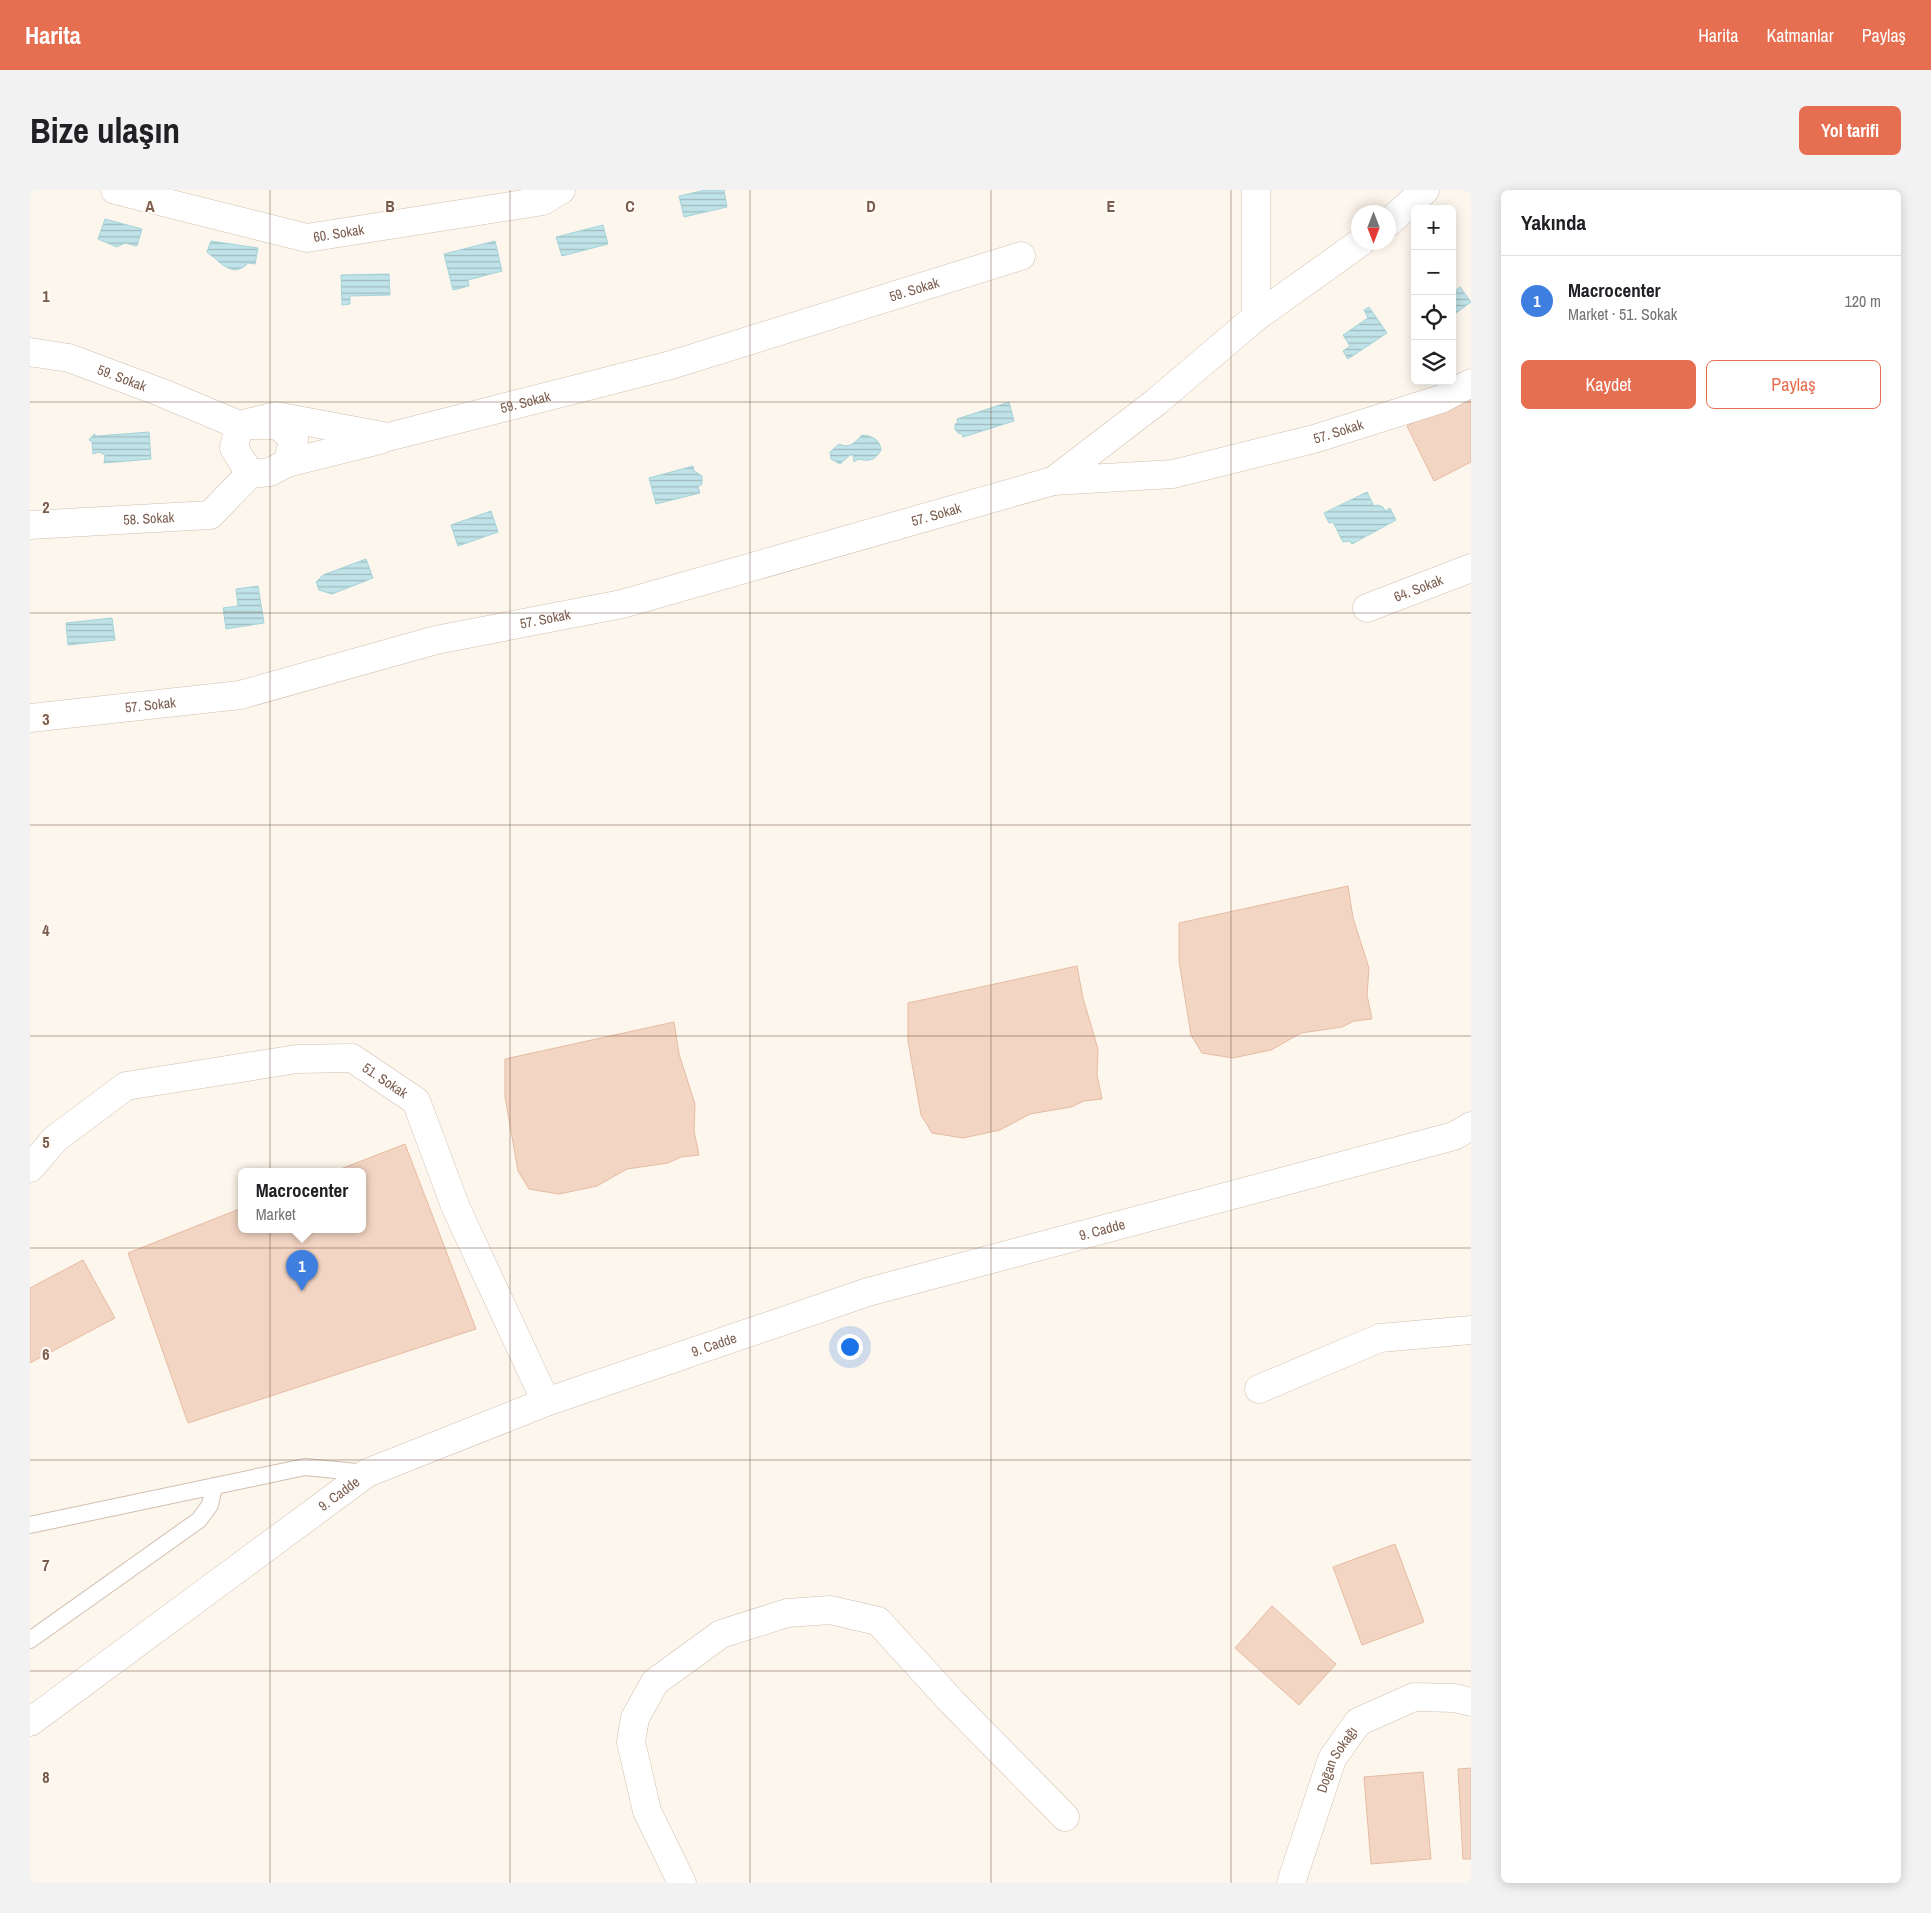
<!DOCTYPE html>
<html lang="tr">
<head>
<meta charset="utf-8">
<style>
	:root { --surface:#fff; --page:#f2f2f2; --text:#202124; --muted:#757577; --line:#e0e0e0; --accent:#e76f51 }
	body { margin:0; font-family:"Archivo Narrow",sans-serif; background:var(--page); color:var(--text) }
	.controls { position:absolute; right:15px; top:15px; display:grid; overflow:hidden; border-radius:8px; box-shadow:0 2px 12px #0003 }
	.controls button { width:45px; height:45px; display:grid; place-items:center; padding:0; border:0; border-bottom:1px solid var(--line); background:var(--surface); color:var(--text); font:25px sans-serif }
	.compass { position:absolute; left:1321px; top:15px; width:45px; height:45px; border-radius:50%; background:var(--surface); box-shadow:0 2px 12px #0003; rotate:180deg }
	.you { position:absolute; left:819px; top:1156px; width:18px; height:18px; margin:-12px; border:4px solid #fff; border-radius:50%; background:#1a73e8; box-shadow:0 0 0 8px #1a73e833 }
	.badge { display:grid; place-items:center; width:32px; height:32px; border-radius:50%; background:var(--accent); color:#fff; font-size:16px; font-weight:700 }
	.pin { position:absolute; translate:-50% -41px; filter:drop-shadow(0 1px 2px #0008) }
	.pin::after { content:''; position:absolute; top:26px; width:18px; height:15px; background:inherit; clip-path:polygon(0 0,100% 0,50% 100%) }
	.popup { position:absolute; left:208px; top:978px; width:128px; height:65px; box-sizing:border-box; display:grid; place-content:center; border-radius:8px; background:var(--surface); filter:drop-shadow(0 1px 4px #0005); font-size:16px; white-space:nowrap; color:var(--muted) }
	.popup b { font-size:19px; color:var(--text) }
	.popup::after { content:''; position:absolute; left:50%; top:100%; margin-left:-10px; border:10px solid transparent; border-top-color:var(--surface) }
	.list { margin:0; padding:0; list-style:none }
	h2 { display:flex; justify-content:space-between; align-items:center; height:65px; margin:0; padding:0 20px; font-size:21px }
	h2 small { font-size:16px; font-weight:400; color:var(--muted) }
	.list li { display:grid; grid-template-columns:32px 1fr auto; gap:15px; align-items:center; box-sizing:border-box; height:90px; padding:0 20px; border-top:1px solid var(--line) }
	.list b { display:block; font-size:19px; white-space:nowrap }
	.list p { margin:0; font-size:16px; white-space:nowrap; color:var(--muted) }
	.list em { font-size:16px; font-style:normal; color:var(--muted) }
	.actions { display:flex; gap:10px; padding:15px 20px }
	.actions a { flex:1; padding:11px 0; border:1px solid var(--accent); border-radius:8px; text-align:center; font-size:18px; color:var(--accent) }
	.actions .main { background:var(--accent); color:#fff }
	.icon { flex:none; width:28px; height:28px; fill:none; stroke:currentColor; stroke-width:2; stroke-linecap:round; stroke-linejoin:round }
	.map { position:relative; flex:none; width:1441px; height:1693px; overflow:hidden; border-radius:8px }
	header { display:flex; align-items:center; gap:30px; box-sizing:border-box; height:70px; padding:0 25px; background:var(--accent); color:#fff }
	header strong { font-size:24px }
	nav { display:flex; gap:28px; margin-inline-start:auto; font-size:18px }
	.intro { display:flex; align-items:center; justify-content:space-between; box-sizing:border-box; height:120px; padding:0 30px }
	h1 { margin:0; font-size:35px }
	.button { padding:12px 22px; border-radius:8px; background:var(--accent); color:#fff; font-size:18px; font-weight:700 }
	main { display:flex; gap:30px; padding:0 30px }
	aside { flex:1; background:var(--surface); border-radius:8px; box-shadow:0 2px 12px #0003 }
	.map>svg:first-child { display:block }
	.water { fill:url(#water-rules); stroke:#a5d3da }
	.building { fill:#f3d5c3; stroke:#e6bba3 }
	.lines { fill:none; stroke-linecap:round; stroke-linejoin:round }
	.lane-casing { stroke:#d1beb0; stroke-width:18 }
	.street-casing { stroke:#d1beb0; stroke-width:29 }
	.lane { stroke:#fff; stroke-width:16 }
	.street { stroke:#fff; stroke-width:28 }
	.grid { fill:none; stroke:#7a5c4d; stroke-width:1; stroke-opacity:0.55 }
	.labels { text-anchor:middle; dominant-baseline:central; stroke-width:4.5; stroke-linejoin:round; paint-order:stroke }
	.street-label { font-size:14px; fill:#7a5c4d; stroke:#fffaf3 }
	.grid-label { font-size:16px; text-anchor:middle; font-weight:bold; fill:#7a5c4d; stroke:#fffaf3; stroke-width:4.5; stroke-linejoin:round; paint-order:stroke }
</style>
</head>
<body>
<header>
<strong>Harita</strong>
<nav><a>Harita</a><a>Katmanlar</a><a>Paylaş</a></nav>
</header>
<div class="intro"><h1>Bize ulaşın</h1><a class="button">Yol tarifi</a></div>
<main>
<div class="map">
<svg width="1441" height="1693" viewBox="0 0 1441 1693">
	<defs>
		<pattern id="water-rules" width="6" height="5" patternUnits="userSpaceOnUse" patternTransform="scale(1.25)"><rect width="6" height="5" fill="#bfe3e8"/><path d="M0 2.5h6" fill="none" stroke="#a0bbbe"/></pattern>
	</defs>
	<rect width="100%" height="100%" fill="#fdf6ec"/>
	<path class="water" d="M676 0H694L697 17 654 27 649 6Z
		M75 29 112 39 107 56 95 53 87 57 68 49Z
		M573 35 578 54 532 66 526 47Z
		M181 51 228 58 225 74 218 73C207 85 196 79 186 69 183 66 180 66 177 62Z
		M465 51 472 81 438 90 439 96 423 100 414 64Z
		M359 84 360 105 320 106V114L312 115 311 85Z
		M1430 97 1441 112 1422 126V103Z
		M1339 117 1357 143 1318 169 1313 161 1320 156 1313 145 1338 128 1334 120Z
		M979 212 984 231 933 247 932 244 928 243 925 239V234L928 233 927 229Z
		M119 242 121 269 74 273 75 265 69 262 63 264 62 252 59 250 64 244 67 246Z
		M832 245C842 246 850 249 851 260 845 270 840 272 828 269L824 272 823 265H820L810 274 801 269 800 262 809 254C820 259 825 252 832 245Z
		M663 276 664 281 672 286V294L668 297 670 303 626 314 619 288Z
		M1337 302 1344 316 1348 315 1353 317 1355 321 1360 318 1366 330 1322 354 1319 351 1313 352 1303 332 1299 333 1294 323Z
		M461 321 468 342 428 356 421 335Z
		M336 369 343 388 302 404 289 400 286 392 293 385Z
		M228 396 234 433 196 439 193 418 208 416 206 399Z
		M82 428 85 450 38 455 36 433Z"/>
	<path class="building" d="M1441 204V272L1404 291 1377 236Z
		M1318 696 1323 728 1339 778 1337 805 1342 829 1324 831 1312 837 1271 843 1241 860 1203 868 1172 863 1161 845 1149 771V733Z
		M1047 776 1053 808 1068 859 1067 885 1072 909 1054 911 1041 917 1000 924 970 940 933 948 902 943 891 925 878 851V813Z
		M644 832 649 864 665 914 664 941 669 965 651 967 638 973 597 979 567 996 529 1004 499 999 488 981 475 907V869Z
		M375 954 446 1139 158 1233 98 1063 212 1018V1040H332V982H303Z
		M53 1070 85 1128 0 1173V1098Z
		M1365 1354 1394 1432 1332 1455 1303 1377Z
		M1242 1416 1306 1474 1269 1515 1205 1458Z
		M1441 1578V1669H1433L1428 1579Z
		M1393 1582 1401 1669 1341 1674 1334 1587Z"/>
	<g class="lines">
		<defs>
			<path id="lane" d="M0 1335 275 1277 337 1283
				M0 1450 169 1330 180 1315 184 1296"/>
			<g id="street">
				<path id="s1" d="M85 0 277 48 513 11 531 0"/>
				<path d="M1358 33 1395 0"/>
				<path id="s2" d="M1331 52 1226 127 1126 212 1023 291 1143 284 1284 249 1411 209 1441 193"/>
				<path d="M1226 127V0"/>
				<path id="s3" d="M0 162 39 168 130 202 209 235 246 226 358 247 641 175 991 66"/>
				<path d="M209 235H247L264 249 257 273 240 282 220 284 204 258Z"/>
				<path d="M257 273 350 250"/>
				<path id="s4" d="M0 335 180 325 220 284"/>
				<path id="s5" d="M1337 418 1441 378"/>
				<path id="s6" d="M0 528 210 505 406 450 592 414 1023 291"/>
				<path id="s7" d="M0 978 25 949 96 896 267 869 322 868 386 911 426 1018 516 1212"/>
				<path d="M1229 1199 1350 1148 1441 1140"/>
				<path id="s8" d="M0 1532 337 1283 516 1212 838 1102 1424 946 1441 936"/>
				<path d="M652 1693 617 1621 601 1552 605 1528 625 1492 691 1444 757 1423 800 1420 848 1431 922 1512 1035 1627"/>
				<path id="s9" d="M1261 1693 1302 1569 1328 1532 1384 1507 1425 1508 1441 1512"/>
			</g>
		</defs>
		<use href="#lane" class="lane-casing"/>
		<use href="#street" class="street-casing"/>
		<use href="#lane" class="lane"/>
		<use href="#street" class="street"/>
	</g>
	<path class="grid" d="M240 0V1693M480 0V1693M720 0V1693M961 0V1693M1201 0V1693M0 212H1441M0 423H1441M0 635H1441M0 846H1441M0 1058H1441M0 1270H1441M0 1481H1441"/>
	<g class="labels">
		<g class="street-label">
			<text stroke="none"><textPath href="#s1" startOffset="230">60. Sokak</textPath></text>
			<text stroke="none"><textPath href="#s3" startOffset="921">59. Sokak</textPath></text>
			<text stroke="none"><textPath href="#s3" startOffset="96">59. Sokak</textPath></text>
			<text stroke="none"><textPath href="#s3" startOffset="516">59. Sokak</textPath></text>
			<text stroke="none"><textPath href="#s2" startOffset="681">57. Sokak</textPath></text>
			<text stroke="none"><textPath href="#s6" startOffset="931">57. Sokak</textPath></text>
			<text stroke="none"><textPath href="#s4" startOffset="119">58. Sokak</textPath></text>
			<text stroke="none"><textPath href="#s5" startOffset="55">64. Sokak</textPath></text>
			<text stroke="none"><textPath href="#s6" startOffset="526">57. Sokak</textPath></text>
			<text stroke="none"><textPath href="#s6" startOffset="121">57. Sokak</textPath></text>
			<text stroke="none"><textPath href="#s7" startOffset="395">51. Sokak</textPath></text>
			<text stroke="none"><textPath href="#s8" startOffset="1194">9. Cadde</textPath></text>
			<text stroke="none"><textPath href="#s8" startOffset="789">9. Cadde</textPath></text>
			<text stroke="none"><textPath href="#s8" startOffset="384">9. Cadde</textPath></text>
			<text stroke="none"><textPath href="#s9" startOffset="132">Doğan Sokağı</textPath></text>
		</g>
	</g>
	<g class="grid-label">
		<text x="120" y="22">A</text>
		<text x="360" y="22">B</text>
		<text x="600" y="22">C</text>
		<text x="841" y="22">D</text>
		<text x="1081" y="22">E</text>
		<text x="16" y="112">1</text>
		<text x="16" y="323">2</text>
		<text x="16" y="535">3</text>
		<text x="16" y="746">4</text>
		<text x="16" y="958">5</text>
		<text x="16" y="1170">6</text>
		<text x="16" y="1381">7</text>
		<text x="16" y="1593">8</text>
	</g>
</svg>
<div class="controls">
<button>+</button>
<button>−</button>
<button><svg class="icon" aria-label="locate" viewBox="0 0 24 24"><circle cx="12" cy="12" r="6"/><path d="M12 2v4M12 18v4M2 12h4M18 12h4"/></svg></button>
<button><svg class="icon" aria-label="layers" viewBox="0 0 24 24"><path d="M12 4l9 5-9 5-9-5zM3 14l9 5 9-5"/></svg></button>
</div>
<svg class="compass" viewBox="-18 -18 36 36"><path d="M0-13l5 13h-10z" fill="#e53935"/><path d="M0 13l5-13h-10z" fill="#757577"/></svg>
<div class="you"></div>
<div class="pin badge" style="left:272px;top:1101px;background:#3f7fe0">1</div>
<div class="popup"><b>Macrocenter</b>Market</div>
</div>
<aside>
<h2>Yakında<small></small></h2>
<ul class="list">
<li><span class="badge" style="background:#3f7fe0">1</span><div><b>Macrocenter</b><p>Market · 51. Sokak</p></div><em>120 m</em></li>
</ul>
<div class="actions"><a class="main">Kaydet</a><a>Paylaş</a></div>
</aside>
</main>
</body>
</html>
